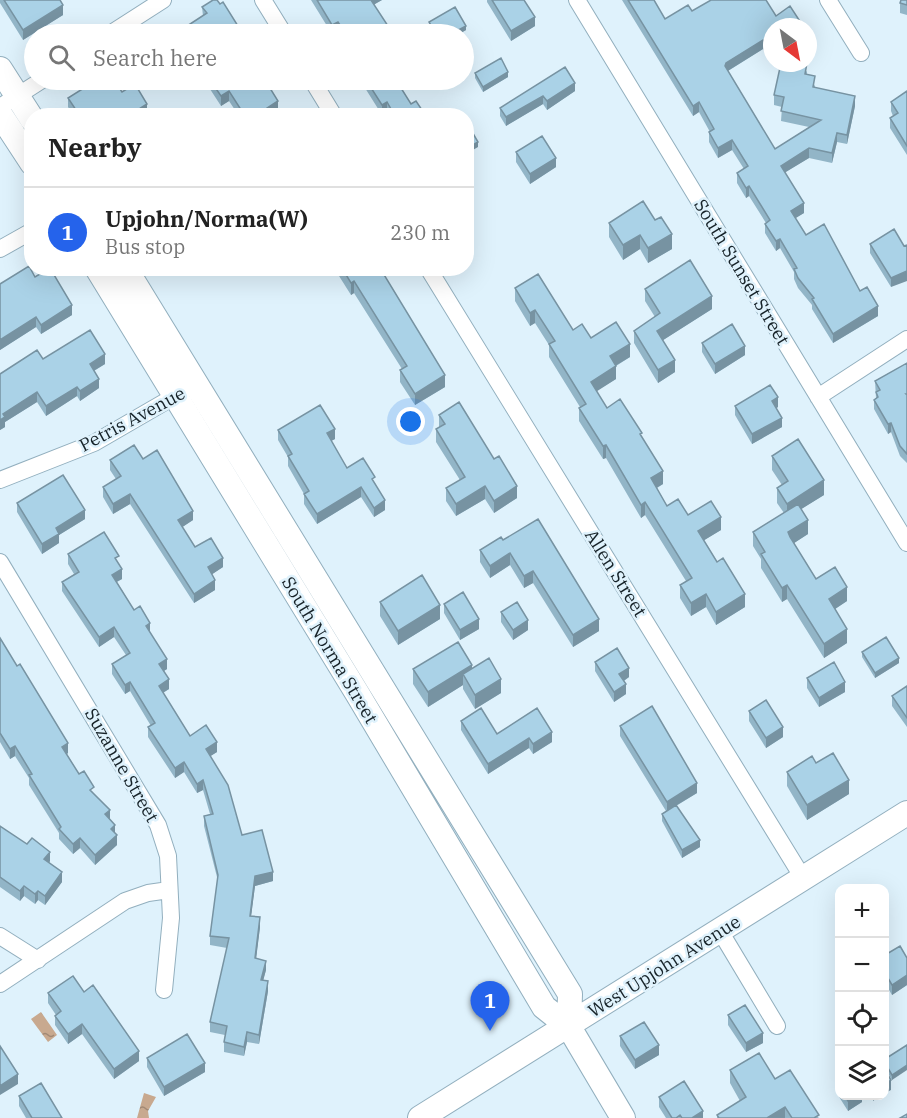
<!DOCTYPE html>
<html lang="en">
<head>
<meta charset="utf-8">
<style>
	:root { --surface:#fff; --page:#f2f2f2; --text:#222; --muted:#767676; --line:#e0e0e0; --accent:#2563eb }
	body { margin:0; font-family:"IBM Plex Serif",serif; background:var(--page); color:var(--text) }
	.controls { position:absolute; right:18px; bottom:18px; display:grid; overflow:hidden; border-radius:12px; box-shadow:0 6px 24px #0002 }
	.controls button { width:54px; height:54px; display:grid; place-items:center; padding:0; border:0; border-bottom:2px solid var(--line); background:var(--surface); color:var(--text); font:30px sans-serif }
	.compass { position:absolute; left:763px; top:18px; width:54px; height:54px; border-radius:50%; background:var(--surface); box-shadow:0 6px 24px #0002; rotate:148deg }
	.you { position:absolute; left:411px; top:422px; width:21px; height:21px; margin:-15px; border:4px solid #fff; border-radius:50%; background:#1a73e8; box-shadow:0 0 0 9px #1a73e833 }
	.badge { display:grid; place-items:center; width:39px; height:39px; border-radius:50%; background:var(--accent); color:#fff; font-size:20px; font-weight:700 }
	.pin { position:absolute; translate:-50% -50px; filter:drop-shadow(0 2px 3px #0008) }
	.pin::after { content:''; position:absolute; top:32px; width:21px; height:18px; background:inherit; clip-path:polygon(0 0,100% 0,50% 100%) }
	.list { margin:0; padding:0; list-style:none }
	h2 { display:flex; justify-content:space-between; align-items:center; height:78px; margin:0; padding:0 24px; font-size:26px }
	h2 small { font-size:20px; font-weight:400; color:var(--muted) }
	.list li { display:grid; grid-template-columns:39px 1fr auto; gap:18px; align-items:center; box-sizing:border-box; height:90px; padding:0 24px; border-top:2px solid var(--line) }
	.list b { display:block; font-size:22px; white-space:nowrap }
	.list p { margin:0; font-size:20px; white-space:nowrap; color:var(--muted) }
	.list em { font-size:20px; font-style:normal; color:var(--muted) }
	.icon { flex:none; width:33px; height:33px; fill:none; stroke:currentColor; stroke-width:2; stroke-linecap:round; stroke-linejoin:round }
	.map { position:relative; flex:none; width:907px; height:1118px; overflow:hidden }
	.search { position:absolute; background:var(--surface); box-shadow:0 6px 24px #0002; left:24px; top:24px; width:450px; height:66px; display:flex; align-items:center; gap:15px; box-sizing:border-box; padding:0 21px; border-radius:33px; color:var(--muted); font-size:22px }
	.panel { position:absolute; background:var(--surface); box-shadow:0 6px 24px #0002; left:24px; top:108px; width:450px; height:168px; border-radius:24px }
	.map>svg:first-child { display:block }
	.water { fill:url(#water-ripples) }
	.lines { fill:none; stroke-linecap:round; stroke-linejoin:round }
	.street-casing { stroke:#92afbe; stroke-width:18 }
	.secondary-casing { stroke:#92afbe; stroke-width:26 }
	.street { stroke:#fff; stroke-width:16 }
	.secondary { stroke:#fff; stroke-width:24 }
	.wall { fill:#92b5c7 }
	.shaded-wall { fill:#7793a2 }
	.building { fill:#aad2e7; stroke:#7793a2; stroke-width:1.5 }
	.labels { text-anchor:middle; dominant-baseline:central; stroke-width:5; stroke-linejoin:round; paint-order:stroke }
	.street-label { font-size:18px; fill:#162228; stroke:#dff2fc }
</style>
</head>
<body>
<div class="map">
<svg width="907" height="1118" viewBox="0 0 907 1118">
	<defs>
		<pattern id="water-ripples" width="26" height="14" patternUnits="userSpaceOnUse" patternTransform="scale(1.5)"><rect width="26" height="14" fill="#c8a98f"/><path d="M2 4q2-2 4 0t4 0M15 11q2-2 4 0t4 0" fill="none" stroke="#a18975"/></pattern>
	</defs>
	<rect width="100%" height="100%" fill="#dff2fc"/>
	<path class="water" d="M41 1012 57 1035 48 1042 31 1019Z
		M144 1093 156 1097 148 1111 149 1118H137Z"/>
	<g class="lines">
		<defs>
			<path id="street" d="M263 0 284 34
				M577 0 907 543
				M828 0 861 53
				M110 34 163 0
				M312 80 334 116
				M0 107 42 80
				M0 249 32 231
				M428 268 803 878
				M818 397 907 339
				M0 480 94 443 182 392
				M0 562 158 825 168 856 171 918 164 990
				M720 931 777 1026
				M0 936 38 960
				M0 984 125 901 148 893 169 890"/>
			<path id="secondary" d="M0 69 32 119
				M0 114 32 163
				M97 268 357 693 544 1007 569 1027 623 1118
				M125 268 570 994 569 1027
				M420 1118 907 813"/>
		</defs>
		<use href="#street" class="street-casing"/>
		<use href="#secondary" class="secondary-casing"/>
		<use href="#street" class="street"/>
		<use href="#secondary" class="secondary"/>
	</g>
	<path class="wall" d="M0 0H60L63 15 23 40 0 3Z
		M311 0H382L374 4 390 34H340L338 32 332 34Z
		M487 0H524L535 26 511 41 487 2Z
		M622 0H655L654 1 665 19 692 11 776 16 803 27H772V55L768 57 763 49 728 71 775 149 809 127 781 121 782 107 774 105V95L807 71V74L815 86V88L855 106 847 144 837 142 832 163 809 158 785 172 804 213 795 218 806 235 860 291 878 316 833 343 812 309V305L798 288 794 279V272L780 248 776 251 765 233V224L766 223 749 196 746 198 737 183V173L744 169 732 150 718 158 709 142V132H710L699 112 693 116Z
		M907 0V15L900 13V3Z
		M202 7 243 34H187V26L203 16Z
		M429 22 466 30 459 34H433L429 27Z
		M565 67 575 91 547 110 543 104 506 126 500 116V108Z
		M475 73 508 77 483 92 475 78Z
		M88 80H114L122 92 147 113 143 116H74L68 107V98L88 85Z
		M210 80 278 111 271 116H239L229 101 221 106 210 89Z
		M360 80H400V86L411 104 426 116H389L387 112 382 115Z
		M907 91V155L890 128V118L893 116 891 111V102Z
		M516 152 556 167 530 184 516 162Z
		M609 223 672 249 648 263 640 249 623 260 609 237Z
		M870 244 904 246 891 287 870 253Z
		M334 268H380L445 387 415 405 400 382V370L402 369 354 293 351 295Z
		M35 277 72 315 41 334 36 327 0 350V284Z
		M515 288 573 330 630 357 616 366V379L596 391 607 408 642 437 663 484 657 488 667 506 721 530 704 540 745 607 716 625 706 607 691 616 680 598V585L686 581 645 515 641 518 606 458 603 459 579 421V408L580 407 549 357V345L535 323 530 326 515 301Z
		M645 289 712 309 663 340 675 372 658 383 634 343V331L655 317 645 301Z
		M702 343 745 355 715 374 702 352Z
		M43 359 105 364 94 371 99 388 80 401 77 396 46 416 37 402 5 422V427L0 430V374Z
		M907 363V463L900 456 891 432 888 434 874 409V400L876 398 875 381Z
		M735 406 778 407 776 408 782 427 752 444 735 415Z
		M439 415 517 498 494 513 485 499 456 516 446 501V488L460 480 436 442V429L439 427Z
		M278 430 335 439 331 441 347 468 375 483 385 510 374 517 361 497 317 524 304 504V494L288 466V457L278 440Z
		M772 456 824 495 801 509 808 534 794 543 816 579 847 601 835 609 847 643 824 658 787 599 782 602 761 568V559L753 546V532L784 513 777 503V488L782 485 772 470Z
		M143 459 193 520 182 527 195 547 223 567 212 574 215 590 194 603 130 504 113 514 103 497V487L116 479 110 470V460Z
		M17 503 85 519 59 535V543L42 554 17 512Z
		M503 540 599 631 573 647 533 583 524 588 510 565 490 578 480 562V550Z
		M68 554 119 564 122 579 117 582 134 610 150 632 167 669 164 671 169 689 163 693 190 736 217 752 210 756 242 835 273 881 255 886 251 916 260 927 256 958 266 970 263 980 268 991 259 1044 247 1042 244 1056 224 1052V1042L225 1035 210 1032V1022L227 948 210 945V936L218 881 204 826V816L210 814 203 790 197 793 184 772 175 778 148 737V727L151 726 130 691 125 694 112 674V664L126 655 114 637 99 647 62 591V582L74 574 68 564Z
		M380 602 440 619 398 645 380 616Z
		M444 604 479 629 460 640 444 613Z
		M501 612 528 630 513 640 501 622Z
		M0 638 68 753 67 754 79 774 94 794 110 819 115 834 117 845 95 865 80 848 73 854 59 839V833L29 785V778L15 756 10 759 0 742Z
		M862 652 899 663 875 678 862 657Z
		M595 662 629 677 624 681 626 694 614 702 595 671Z
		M413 669H472L501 693 475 709 463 689V685L428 707 413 684Z
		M807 678 845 692 819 707 807 688Z
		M907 686V727L892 706V696Z
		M749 711 783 737 766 748 749 721Z
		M461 721 497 734 552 742 533 754 529 748 488 774 461 730Z
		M620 726 697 793 676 806 700 847 682 858 662 821V814L666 811 620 736Z
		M816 763 849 794 807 820 787 786V772Z
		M0 826 50 861 49 863 62 882 45 905 38 900 35 904 24 896 20 901 0 887Z
		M885 955 907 958V985L892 995 885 983Z
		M84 992 139 1061 114 1079 82 1034 68 1044 55 1025V1016L56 1015 48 1003V993Z
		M728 1015 763 1043 746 1052 728 1025Z
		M620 1036 659 1055 635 1069 620 1046Z
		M907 1045 892 1080 885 1068V1059Z
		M147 1058 205 1072 164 1096 147 1067Z
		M730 1070 775 1079 819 1118H717V1115L740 1101 730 1083Z
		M840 1080V1095H862V1102L848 1111 836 1092V1082Z
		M19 1096 62 1118H26L19 1106Z
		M659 1097 703 1118H666L659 1107Z"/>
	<path class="shaded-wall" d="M370 0H382L370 7Z
		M63 5V15L23 40V30Z
		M535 17V26L511 41V31Z
		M338 22V32L332 34V25Z
		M466 26V30L459 34H451Z
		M390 29V34H382Z
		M763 40V49L726 72 725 66 726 63Z
		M772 45V55L768 57V48Z
		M508 72V77L483 92V87Z
		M395 80H400V86L395 89Z
		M575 83V91L547 110V101Z
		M229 91V101L221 106V96Z
		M543 96V104L506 126V117Z
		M855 96V106L847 144V135Z
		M278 101V111L271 116H255Z
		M387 102V112L382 115V105Z
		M699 102V112L693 116V106Z
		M147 104V113L143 116H131V114Z
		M837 133V142L832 163V153Z
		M732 140V150L718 158V148Z
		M478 142V147L466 154V149Z
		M809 148V158L781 175V166Z
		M556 158V167L530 184V174Z
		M749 186V196L746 198V188Z
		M804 203V213L791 221V211Z
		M672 234V249L648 263V248Z
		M640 235V249L623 260V245Z
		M780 239V248L776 251V241Z
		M907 271V281L891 287V278Z
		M354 281V293L351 295V283Z
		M712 296V309L657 344V331Z
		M72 305V315L41 334V325Z
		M878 306V316L833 343V334Z
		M535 310V323L530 326V313Z
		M36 317V327L0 350V340Z
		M630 344V357L610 369V356Z
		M745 346V355L715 374V364Z
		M105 354V364L90 373V364Z
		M675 360V372L658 383V370Z
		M616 366V379L591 395V382Z
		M445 375V387L415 405V394Z
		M99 379V388L80 401V391Z
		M77 387V396L46 416V406Z
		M37 392V402L5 422V427L0 430V420L3 414Z
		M778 397V407L772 411V401Z
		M782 418V427L752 444V434Z
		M891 423V432L888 434V424Z
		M335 429V439L327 443V433Z
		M606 445V458L603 459V446Z
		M663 471V484L651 491V478Z
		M824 480V495L787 518V504Z
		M485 486V499L456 516V504Z
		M517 486V498L494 513V501Z
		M361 487V497L317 524V514Z
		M130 494V504L113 514V504Z
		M385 500V510L374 517V508Z
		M645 502V515L641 518V505Z
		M85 510V519L59 535V543L42 554V544L56 528Z
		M193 511V520L178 530V520Z
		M721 517V530L698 544V531Z
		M808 520V534L788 547V532Z
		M510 553V565L490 578V566Z
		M223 558V567L208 577V567Z
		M122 569V579L112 584V575Z
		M533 571V583L524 588V576Z
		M215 580V590L194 603V594Z
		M787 585V599L782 602V588Z
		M847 587V601L829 613V599Z
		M706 594V607L691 616V603Z
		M745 594V607L716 625V612Z
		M440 605V619L398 645V631Z
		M479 619V629L460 640V630Z
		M599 619V631L573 647V635Z
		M528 620V630L513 640V630Z
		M150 623V633L146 626Z
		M114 627V637L99 647V637Z
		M847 629V643L824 658V644Z
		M899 658V663L875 678V673Z
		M167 659V669L159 674V664Z
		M472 665V680L463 674V685L428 707V692Z
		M629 668V677L619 684V674Z
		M169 679V689L159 695V686Z
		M501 679V693L475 709V695Z
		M130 682V691L125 694V685Z
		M845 682V692L819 707V698Z
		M626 684V694L614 702V692Z
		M783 727V737L766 748V738Z
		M552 732V742L533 754V744Z
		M529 738V748L488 774V764Z
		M217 742V752L206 759V749Z
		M68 743V753L62 757V747Z
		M15 746V756L10 759V749Z
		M184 762V772L175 778V768Z
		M203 780V790L197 793V784Z
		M849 780V794L807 820V805Z
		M697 783V793L667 811V802Z
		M110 810V820L105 814Z
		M115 825V835L111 829Z
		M117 835V845L95 865V855Z
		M80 838V848L73 854V844Z
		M700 840V847L682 858V850Z
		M50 852V861L44 869V859Z
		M62 872V882L45 905V896Z
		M273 872V881L255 886 250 925V916L255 876Z
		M24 886V896L20 901V891Z
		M38 891V900L35 904V894Z
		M260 917V927L255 968V958Z
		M266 961V970L261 989V980Z
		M907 975V985L892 995V985Z
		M268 981V991L259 1044V1035Z
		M82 1024V1034L68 1044V1034Z
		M247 1032V1042L244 1056V1047Z
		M763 1033V1043L746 1052V1043Z
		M659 1045V1055L635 1069V1060Z
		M139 1051V1061L114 1079V1069Z
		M205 1063V1072L164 1096V1087Z
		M907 1065V1070L892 1080V1075Z
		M18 1074V1084L0 1095V1086Z
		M891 1080V1090L885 1093V1084Z
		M857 1095H862V1102L848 1111V1101Z
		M873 1095H881L873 1101Z
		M785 1107V1118H767Z
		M703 1111V1118H692Z"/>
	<path class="building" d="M4 0H60L63 5 23 30Z
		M213 0H217L220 4 223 2 243 34H222L221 32 217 34H193L187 26 207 13 202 7Z
		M317 0H371L390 29 382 34H346L338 22 332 25Z
		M492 0H524L535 17 511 31Z
		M628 0H654L665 19 688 5 692 11 711 0H766L776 16 790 6 803 26 801 27H772V45L768 48 763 40 726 63 725 66 775 149 821 120 781 111 784 97 774 95 781 63H807L805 74 815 76 813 87 855 96 847 135 837 133 832 153 809 148 781 166 804 203 791 211 806 235 824 224 860 291 867 287 878 306 833 334 812 299 814 298 798 278 794 269 797 268 780 239 776 241 765 224 770 220 749 186 746 188 737 173 748 166 732 140 718 148 709 132 714 129 699 102 693 106Z
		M901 0H907V5L900 3Z
		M455 7 466 26 451 34H436L429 22Z
		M501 58 508 72 483 87 475 73Z
		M565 67 575 83 547 101 543 96 506 117 500 108Z
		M90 80H114L122 92 135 84 147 104 131 114 132 116H80L68 98 92 83Z
		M210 80H265L278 101 255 116H245L229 91 221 96Z
		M366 80H396L411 104 416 101 426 116H395L387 102 382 105Z
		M907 91V146L890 118 898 113 891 102Z
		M471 130 478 142 466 149V133Z
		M542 136 556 158 530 174 516 152Z
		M643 201 655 220 661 217 672 234 648 248 640 235 623 245 609 223Z
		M894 229 904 246 907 245V271L891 278 870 244Z
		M690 260 712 296 657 331 675 360 658 370 634 331 660 313 645 289Z
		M29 266 35 277 50 268 72 305 41 325 36 317 0 340V284Z
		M342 268H380L445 375 415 394 400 370 407 366 354 281 351 283Z
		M538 274 573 330 582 324 591 338 616 322 630 344 610 356 616 366 591 382 607 408 620 399 642 433 640 434 663 471 651 478 667 506 678 499 688 515 711 501 721 517 698 531 717 562 723 558 745 594 716 612 706 594 691 603 680 585 692 578 645 502 641 505 606 445 603 446 579 408 586 404 549 344 555 341 535 310 530 313 515 288Z
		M732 324 745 346 715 364 702 343Z
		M90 330 105 354 90 364 99 379 80 391 77 387 46 406 37 392 3 414 5 417 0 420V374L37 350 43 359Z
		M907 363V394H906L907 395V454L900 446 891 423 888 424 874 400 878 397 876 392 880 390 875 381Z
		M770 385 778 397 772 401 782 418 752 434 735 406Z
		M459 402 494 459 499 456 517 486 494 501 485 486 456 504 446 488 465 477 436 429 445 424 439 415Z
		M320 405 335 429 327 433 347 468 363 458 375 477 372 479 385 500 374 508 361 487 317 514 304 494 309 491 288 456 292 454 278 430Z
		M798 439 824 480 787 504 777 488 788 481 772 456Z
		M134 445 143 459 157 450 193 511 178 520 195 547 211 538 223 558 208 567 215 580 194 594 130 494 113 504 103 487 121 476 110 460Z
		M63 475 85 510 56 528 59 534 42 544 17 503Z
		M798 504 808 520 788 532 790 537 816 579 835 567 847 587 829 599 847 629 824 644 787 585 782 588 761 554 765 552 753 532Z
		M538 519 599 619 573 635 533 571 524 576 510 553 490 566 480 550 501 537 503 540Z
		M104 532 119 556 115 558 122 569 112 575 134 610 140 606 150 623 146 626 167 659 159 664 169 679 159 686 190 736 206 725 217 742 206 749 228 785 242 835 262 830 273 872 255 876 250 916 260 917 255 958 266 961 261 980 268 981 259 1035 247 1032 244 1047 224 1042 227 1026 210 1022 229 938 210 936 218 875 204 816 213 814 203 780 197 784 184 762 175 768 148 727 155 723 130 682 125 685 112 664 130 653 114 627 99 637 62 582 79 572 68 554Z
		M422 575 440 605 398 631 380 602Z
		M463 592 479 619 460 630 444 604Z
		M517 602 528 620 513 630 501 612Z
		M886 637 899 658 875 673 862 652Z
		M0 638 17 666 20 664 68 743 62 747 79 774 84 771 94 787 90 790 110 810 105 814 115 825 111 829 117 835 95 855 80 838 73 844 59 829 61 827 29 775 32 774 15 746 10 749 0 733Z
		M458 642 472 665 428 692 413 669Z
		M617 648 629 668 619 674 626 684 614 692 595 662Z
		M489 658 501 679 475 695 463 674Z
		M834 662 845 682 819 698 807 678Z
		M907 686V718L892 696Z
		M766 700 783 727 766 738 749 711Z
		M652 706 697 783 667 802 620 726Z
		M481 708 497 734 537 708 552 732 533 744 529 738 488 764 461 721Z
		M833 753 849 780 807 805 787 772 812 756 816 763Z
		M676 805 700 840 682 850 662 814Z
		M0 826 27 844 32 838 50 852 44 859 62 872 45 896 38 891 35 894 24 886 20 891 0 877Z
		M900 946 907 958V975L892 985 885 973V955Z
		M73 976 84 992 93 985 139 1051 114 1069 82 1024 68 1034 55 1016 61 1011 48 993Z
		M745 1005 763 1033 746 1043 728 1015Z
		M644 1022 659 1045 635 1060 620 1036Z
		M187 1034 205 1063 164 1087 147 1058Z
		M907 1045V1065L892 1075 885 1063V1059Z
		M0 1046 18 1074 0 1086Z
		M759 1053 775 1079 790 1070 819 1115 814 1118H792L785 1107 767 1118H719L717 1115 746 1097 730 1070Z
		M885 1070 891 1080 885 1084Z
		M840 1080V1088L836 1082Z
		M684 1081 703 1111 692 1118H682L680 1115 676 1118H672L659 1097Z
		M41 1083 62 1118H32L19 1096Z
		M844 1095H857L848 1101Z
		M907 1114V1118H900Z"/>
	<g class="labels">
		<g class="street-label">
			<text transform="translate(742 272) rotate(59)">South Sunset Street</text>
			<text transform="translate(132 419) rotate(-28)">Petris Avenue</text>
			<text transform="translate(616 573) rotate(58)">Allen Street</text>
			<text transform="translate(330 650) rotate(59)">South Norma Street</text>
			<text transform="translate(122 765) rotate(60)">Suzanne Street</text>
			<text transform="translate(664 966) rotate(-32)">West Upjohn Avenue</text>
		</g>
	</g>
</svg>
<div class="controls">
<button>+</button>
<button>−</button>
<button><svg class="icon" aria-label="locate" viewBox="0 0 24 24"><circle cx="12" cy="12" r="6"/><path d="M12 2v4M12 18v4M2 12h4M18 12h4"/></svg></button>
<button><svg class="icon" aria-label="layers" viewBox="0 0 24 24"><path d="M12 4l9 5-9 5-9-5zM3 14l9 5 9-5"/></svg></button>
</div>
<svg class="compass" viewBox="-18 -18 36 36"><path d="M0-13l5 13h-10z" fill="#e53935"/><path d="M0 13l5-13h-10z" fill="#767676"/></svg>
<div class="you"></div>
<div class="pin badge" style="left:490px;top:1031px">1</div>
<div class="search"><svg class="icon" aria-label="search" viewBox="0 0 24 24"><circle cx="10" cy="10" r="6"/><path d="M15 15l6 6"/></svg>Search here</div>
<section class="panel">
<h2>Nearby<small></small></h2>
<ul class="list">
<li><span class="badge">1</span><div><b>Upjohn/Norma(W)</b><p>Bus stop</p></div><em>230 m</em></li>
</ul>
</section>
</div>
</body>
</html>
